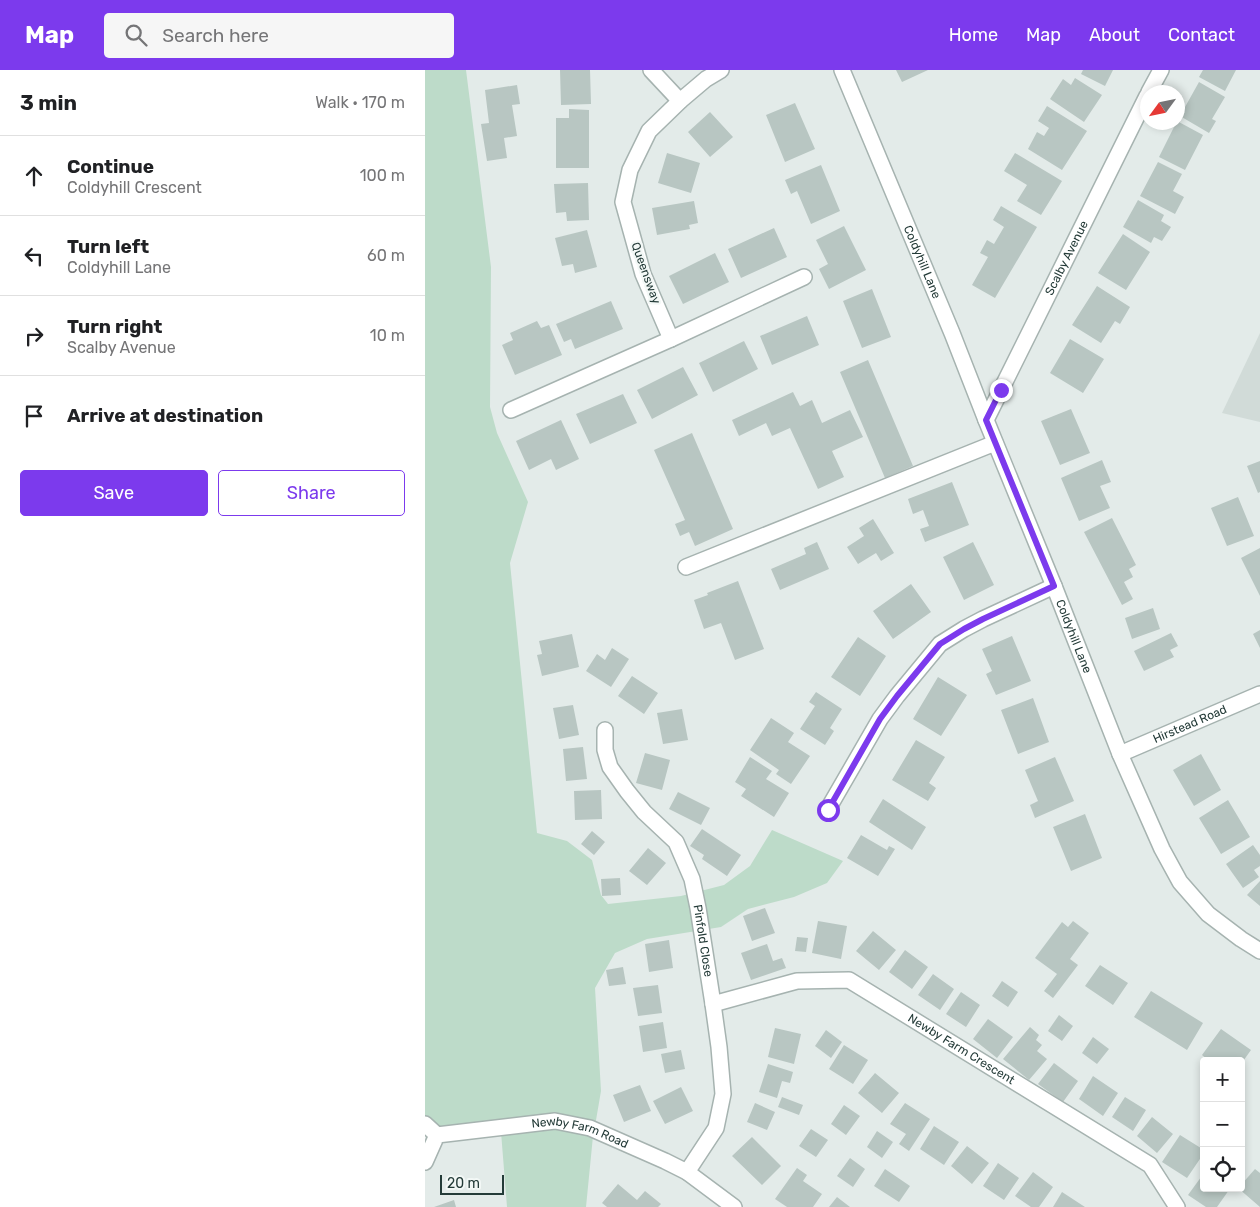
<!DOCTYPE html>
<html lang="en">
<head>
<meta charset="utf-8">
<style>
	:root { --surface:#fff; --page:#f6f6f6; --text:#202124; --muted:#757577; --line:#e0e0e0; --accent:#7c3aed }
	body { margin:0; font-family:Rubik,sans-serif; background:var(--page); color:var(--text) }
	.controls { position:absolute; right:15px; bottom:15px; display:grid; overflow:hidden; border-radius:5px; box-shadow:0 2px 8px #0003 }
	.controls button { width:45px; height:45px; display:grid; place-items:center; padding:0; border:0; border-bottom:1px solid var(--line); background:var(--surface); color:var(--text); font:25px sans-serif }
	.compass { position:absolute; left:715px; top:15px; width:45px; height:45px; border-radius:50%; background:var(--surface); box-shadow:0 2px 8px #0003; rotate:237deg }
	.scale { position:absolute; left:15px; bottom:12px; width:64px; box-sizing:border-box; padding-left:5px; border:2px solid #243b38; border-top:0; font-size:14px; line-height:18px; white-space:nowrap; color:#243b38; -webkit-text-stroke:4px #f3f8f6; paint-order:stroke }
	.stop { position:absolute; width:15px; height:15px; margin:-11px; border:4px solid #7c3aed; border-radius:50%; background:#fff }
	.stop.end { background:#7c3aed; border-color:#fff; box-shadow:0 1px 5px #0008 }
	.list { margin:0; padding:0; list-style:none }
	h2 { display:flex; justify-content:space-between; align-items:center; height:65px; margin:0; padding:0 20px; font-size:21px }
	h2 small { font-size:16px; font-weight:400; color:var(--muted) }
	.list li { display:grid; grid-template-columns:32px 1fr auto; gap:15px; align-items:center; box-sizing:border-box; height:80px; padding:0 20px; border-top:1px solid var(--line) }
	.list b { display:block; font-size:19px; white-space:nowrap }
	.list p { margin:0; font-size:16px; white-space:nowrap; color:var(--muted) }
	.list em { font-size:16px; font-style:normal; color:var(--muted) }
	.actions { display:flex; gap:10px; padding:15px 20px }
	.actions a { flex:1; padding:11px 0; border:1px solid var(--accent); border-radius:5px; text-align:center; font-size:18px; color:var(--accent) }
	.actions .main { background:var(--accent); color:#fff }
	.icon { flex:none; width:28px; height:28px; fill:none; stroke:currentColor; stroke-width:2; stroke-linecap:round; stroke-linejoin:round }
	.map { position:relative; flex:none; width:835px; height:1137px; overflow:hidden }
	header { display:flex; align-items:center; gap:30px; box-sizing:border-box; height:70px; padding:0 25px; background:var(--accent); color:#fff }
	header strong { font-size:24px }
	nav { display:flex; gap:28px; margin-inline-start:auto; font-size:18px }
	.search { width:350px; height:45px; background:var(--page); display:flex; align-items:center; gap:12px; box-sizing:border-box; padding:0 18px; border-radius:5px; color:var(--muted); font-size:19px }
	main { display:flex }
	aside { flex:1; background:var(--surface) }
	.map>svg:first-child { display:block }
	.built { fill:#d1dbd8 }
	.green { fill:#bddbc9 }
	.building { fill:#b8c6c2 }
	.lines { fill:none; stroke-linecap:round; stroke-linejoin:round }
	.minor-casing { stroke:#a6b3b0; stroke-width:18 }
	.minor { stroke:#fff; stroke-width:15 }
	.route { stroke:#7c3aed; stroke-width:6 }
	.labels { text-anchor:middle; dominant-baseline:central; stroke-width:4.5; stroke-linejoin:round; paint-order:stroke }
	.street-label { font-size:12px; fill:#243b38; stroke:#f3f8f6 }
</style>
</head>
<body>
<header>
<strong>Map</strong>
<div class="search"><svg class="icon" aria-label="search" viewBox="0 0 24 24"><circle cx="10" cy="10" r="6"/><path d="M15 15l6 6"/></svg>Search here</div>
<nav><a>Home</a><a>Map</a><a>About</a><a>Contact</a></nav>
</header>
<main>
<aside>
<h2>3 min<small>Walk · 170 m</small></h2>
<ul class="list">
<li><svg class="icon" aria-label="ahead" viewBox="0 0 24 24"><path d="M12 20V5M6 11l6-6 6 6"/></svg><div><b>Continue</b><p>Coldyhill Crescent</p></div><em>100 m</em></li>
<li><svg class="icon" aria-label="left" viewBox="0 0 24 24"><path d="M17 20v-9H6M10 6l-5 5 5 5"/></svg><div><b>Turn left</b><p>Coldyhill Lane</p></div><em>60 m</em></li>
<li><svg class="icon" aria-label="right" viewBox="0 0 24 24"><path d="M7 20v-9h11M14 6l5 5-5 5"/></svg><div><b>Turn right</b><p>Scalby Avenue</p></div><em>10 m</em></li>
<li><svg class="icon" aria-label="arrive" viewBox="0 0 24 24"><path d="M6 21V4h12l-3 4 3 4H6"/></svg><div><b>Arrive at destination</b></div></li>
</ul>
<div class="actions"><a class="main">Save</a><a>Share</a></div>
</aside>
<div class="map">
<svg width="835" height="1137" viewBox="0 0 835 1137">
	<rect width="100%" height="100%" fill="#e3ebe9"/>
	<path class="built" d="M835 263V352L797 343Z"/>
	<path class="green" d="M0 0H41L66 197 65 337 72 363 103 432 85 493 112 763 142 771 167 790 176 825 183 834 256 826 299 815 325 796 347 760 418 791 402 813 369 827 323 839 296 857 222 869 190 883 170 918 176 1021 170 1056 14 1060 0 1048Z
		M128 1057 168 1066 161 1137H82L76 1062Z"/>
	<path class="building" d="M135 0H165L166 34 136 35Z
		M471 0H503L477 12Z
		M658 0H688L680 16 656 4Z
		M778 0H811L800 21 774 7Z
		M650 8 677 25 659 52 625 29 638 9 646 15Z
		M774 12 800 27 787 49 791 51 784 63 755 46Z
		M92 15 95 34 87 35 92 66 79 68 82 88 62 91 56 54 64 53 60 20Z
		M370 33 390 79 360 92 341 45Z
		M622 36 662 61 637 100 603 79 612 62 619 66 624 58 613 51Z
		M144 39 164 40V98H131V48H144Z
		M285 42 308 67 285 87 263 62Z
		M752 51 778 65 760 100 734 87Z
		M242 83 275 93 266 123 233 113Z
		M590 83 637 111 616 145 592 131 602 115 579 101Z
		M733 92 757 104 748 121 759 127 750 144 715 126Z
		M396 95 415 141 386 154 372 121 366 124 360 110Z
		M163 113 164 150 142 151 141 142 131 143 129 114Z
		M713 130 739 145 736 151 746 157 737 171 729 167 726 173 698 157Z
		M269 131 273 153 264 155 265 159 232 165 227 138Z
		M576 136 612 157 570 228 547 215 563 187 555 183 562 170 569 174 579 157 568 150Z
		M419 156 441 200 404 219 394 199 403 194 391 170Z
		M349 158 362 187 316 208 303 179Z
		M162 160 172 197 150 203 148 194 137 196 130 168Z
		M698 164 725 182 701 220 673 203Z
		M290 183 304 212 258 234 244 206Z
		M672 216 705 237 695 254 690 251 676 273 647 255Z
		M447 219 466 267 437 278 418 231Z
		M186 231 198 259 150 279 146 269 139 272 131 254Z
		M382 246 394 275 347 295 335 266Z
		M112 251 116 258 124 255 137 285 90 305 77 275 88 270 85 263Z
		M645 269 679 289 658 323 625 303Z
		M319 271 333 299 288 322 274 293Z
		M443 290 488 396 460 408 415 302Z
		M258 297 273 325 227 349 212 320Z
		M368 322 375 336 387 330 397 353 425 340 438 367 407 381 419 407 393 419 365 358 347 366 341 353 314 366 307 350Z
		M198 324 212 353 165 374 151 344Z
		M646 339 665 383 635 395 616 351Z
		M136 350 154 389 131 400 126 389 104 400 91 371Z
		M267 363 308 459 270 476 264 462 255 466 250 454 260 450 229 380Z
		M677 390 686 412 675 416 685 438 654 451 636 408Z
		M835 391V422L833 423 822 396Z
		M527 412 544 455 500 472 495 459 504 456 498 440 488 444 483 429Z
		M813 427 829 466 802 476 786 438Z
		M687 448 711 495 704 499 708 507 699 512 708 529 697 535 659 462Z
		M448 449 469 483 456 491 451 483 433 494 422 477 439 466 434 458Z
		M392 472 404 499 355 520 346 499 381 484 379 478Z
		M548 472 569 515 539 530 518 487Z
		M835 478V526L816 488Z
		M313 511 339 579 310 590 296 553 279 559 269 530 283 525 282 523Z
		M486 514 506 542 468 569 448 541Z
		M728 538 735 559 707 569 700 548Z
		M835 560V578L828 564Z
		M746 563 753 576 745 580 749 587 719 601 709 581Z
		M147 564 154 597 117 606 112 585 117 584 114 571Z
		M587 566 606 611 571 625 561 604 567 601 557 579Z
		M433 567 461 586 435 626 406 607Z
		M187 578 204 589 186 617 161 601 172 584 180 590Z
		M207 606 233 623 219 644 193 626Z
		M513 607 542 625 516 666 488 649Z
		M391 622 417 639 405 658 409 661 400 675 375 659 390 636 384 632Z
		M608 628 624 672 593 684 576 640Z
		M148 635 154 665 134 669 128 638Z
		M257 639 263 670 238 674 232 643Z
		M346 648 369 663 363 672 385 686 366 714 351 704 354 700 325 680Z
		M491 670 520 687 504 713 511 718 503 731 467 710Z
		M158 677 162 709 141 711 138 679Z
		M220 683 245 690 237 720 211 713Z
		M776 684 796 720 769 736 748 700Z
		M325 687 347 701 341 709 364 723 349 747 316 726 321 719 310 712Z
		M630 687 649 731 610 748 605 735 613 731 600 700Z
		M176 720 177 749 150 750 149 721Z
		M253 722 285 738 276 755 244 739Z
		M458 729 501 757 487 780 444 752Z
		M803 730 825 767 796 784 774 748Z
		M660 744 677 788 646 801 628 757Z
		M277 759 316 785 302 806 277 789 279 785 265 776Z
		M167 761 180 772 169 785 156 774Z
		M436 765 462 780 464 776 470 779 453 806 422 788Z
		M828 775 835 785V796L829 800 834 807 818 818 801 794Z
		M223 778 241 793 222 815 204 801Z
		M195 808 196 825 177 826 176 809Z
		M835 811V836L822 825Z
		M340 838 350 863 327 871 318 846Z
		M393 851 422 856 416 889 387 883Z
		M648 851 664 863 645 889 653 895 628 928 619 921 632 904 610 888 637 852 643 857Z
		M448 861 471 880 454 900 431 881Z
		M372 867 383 868 381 882 370 881Z
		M244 870 248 898 224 902 220 874Z
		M342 874 348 891 357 888 361 898 326 910 316 883Z
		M480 880 503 897 487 919 464 902Z
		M675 895 703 913 688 935 660 916Z
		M198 897 201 914 184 916 181 900Z
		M508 904 529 919 515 940 493 925Z
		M577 911 593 922 583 937 567 926Z
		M233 915 237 943 213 946 208 918Z
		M726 921 778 953 762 980 709 947Z
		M536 922 555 935 541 957 521 944Z
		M634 945 648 956 637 971 623 961Z
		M563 949 588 967 572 988 548 969Z
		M238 952 242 978 218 982 214 956Z
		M605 957 614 965 611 970 617 975 612 981 622 989 604 1010 578 989Z
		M350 958 376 964 369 994 343 987Z
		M796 959 826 980 816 994V991H784L777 985Z
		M401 960 417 972 406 988 390 976Z
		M668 967 684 979 672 994 657 983Z
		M419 975 443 990 428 1014 404 999Z
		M256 980 260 999 240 1003 236 984Z
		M629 993 653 1011 638 1032 613 1014Z
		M343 994 368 1002 365 1013 357 1011 352 1028 334 1022Z
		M450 1003 474 1023 457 1043 433 1023Z
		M668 1006 693 1023 678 1046 654 1029Z
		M215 1015 226 1041 199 1052 188 1025Z
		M256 1017 268 1041 240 1054 228 1031Z
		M357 1027 378 1035 374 1045 353 1037Z
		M700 1027 721 1040 708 1061 687 1047Z
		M330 1033 350 1042 342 1060 322 1052Z
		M480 1033 505 1049 484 1081 474 1074 481 1064 465 1054Z
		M419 1035 435 1046 421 1065 406 1054Z
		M727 1047 748 1064 732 1083 712 1066Z
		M509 1056 534 1072 519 1095 495 1079Z
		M386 1059 403 1070 391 1087 374 1076Z
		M452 1061 468 1072 457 1088 442 1077Z
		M755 1065 779 1080V1083L762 1108 737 1092Z
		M327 1067 356 1096 337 1115 307 1086Z
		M542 1076 564 1093 547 1114 526 1096Z
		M425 1088 440 1099 428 1117 412 1106Z
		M573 1093 594 1108 579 1130 558 1116Z
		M372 1098 382 1105 378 1111 397 1124 388 1137H362L350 1129Z
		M460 1099 485 1116 474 1132 449 1116Z
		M830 1099 835 1103V1137L813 1118H816V1115Z
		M608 1102 628 1117 614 1137H606L590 1126Z
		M779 1103V1118H800L804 1120 792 1137H781L763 1125Z
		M193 1114 212 1130 220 1121 236 1134 233 1137H182L177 1133Z
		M637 1122 660 1137H628Z
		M412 1127 425 1137H404Z
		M29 1130 31 1137H9Z"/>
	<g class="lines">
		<defs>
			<g id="minor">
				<path d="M226 0 255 31"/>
				<path id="s1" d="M417 0 527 263 561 350 629 516 695 684 737 779 755 812 783 844 816 869 835 881"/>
				<path d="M724 22 736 0"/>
				<path d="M246 269 379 207"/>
				<path d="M86 340 246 269 218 204 198 132 205 100 224 61 255 31 281 9 296 0"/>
				<path id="s2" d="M561 350 722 26"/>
				<path d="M261 497 570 373"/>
				<path id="s3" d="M180 660V680L185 697 202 721 219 742 251 772 267 809 273 838 288 934 294 977 298 1024 291 1058 262 1102"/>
				<path id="s4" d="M695 684 835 624"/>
				<path d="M403 739 455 649 472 626 515 574 539 559 558 549 629 516"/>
				<path id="s5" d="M288 934 372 911 424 910 725 1095 752 1137"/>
				<path d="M0 1054 12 1065"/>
				<path id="s6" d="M0 1092 12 1065 130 1051 165 1058 240 1091 262 1102 309 1137"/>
			</g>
		</defs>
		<use href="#minor" class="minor-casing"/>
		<use href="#minor" class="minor"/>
	</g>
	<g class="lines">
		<path class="route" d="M403 740 455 649 472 626 515 574 539 559 558 549 629 516 561 350 576 320"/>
	</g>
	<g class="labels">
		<g class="street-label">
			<text stroke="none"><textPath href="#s2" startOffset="181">Scalby Avenue</textPath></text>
			<text stroke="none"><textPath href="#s1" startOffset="208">Coldyhill Lane</textPath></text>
			<text transform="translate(221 203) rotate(70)">Queensway</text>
			<text stroke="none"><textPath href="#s1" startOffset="612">Coldyhill Lane</textPath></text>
			<text stroke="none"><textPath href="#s4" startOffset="76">Hirstead Road</textPath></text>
			<text stroke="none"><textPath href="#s3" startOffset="241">Pinfold Close</textPath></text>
			<text stroke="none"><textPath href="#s5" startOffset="271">Newby Farm Crescent</textPath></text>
			<text stroke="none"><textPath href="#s6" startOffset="175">Newby Farm Road</textPath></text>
		</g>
	</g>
</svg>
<div class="controls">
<button>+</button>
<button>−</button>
<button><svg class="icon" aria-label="locate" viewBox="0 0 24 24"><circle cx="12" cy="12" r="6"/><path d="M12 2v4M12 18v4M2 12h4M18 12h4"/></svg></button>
</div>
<svg class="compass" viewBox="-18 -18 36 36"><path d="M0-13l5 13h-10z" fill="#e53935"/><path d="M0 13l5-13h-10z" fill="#757577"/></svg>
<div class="scale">20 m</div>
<div class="stop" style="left:403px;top:740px"></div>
<div class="stop end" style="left:576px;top:320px"></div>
</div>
</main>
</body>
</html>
